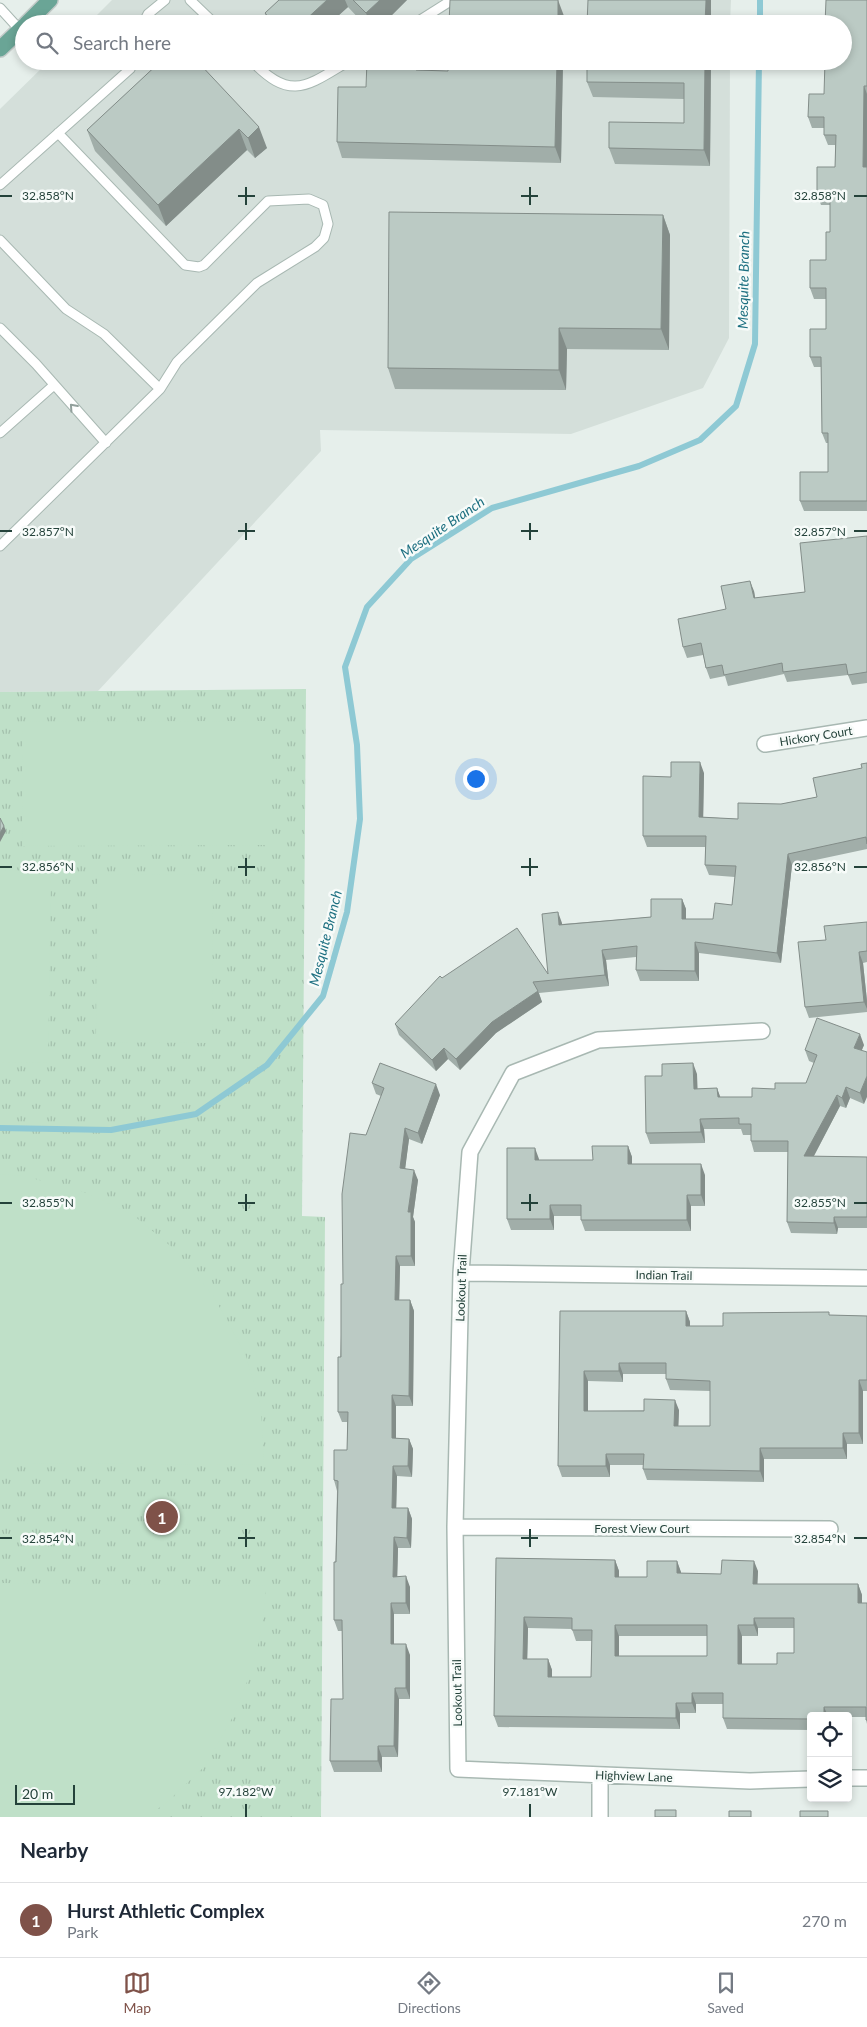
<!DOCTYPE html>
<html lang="en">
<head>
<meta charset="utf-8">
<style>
	:root { --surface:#fff; --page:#f2f2f3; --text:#1f2937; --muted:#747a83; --line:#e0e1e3; --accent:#7f5249 }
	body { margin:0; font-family:Lato,sans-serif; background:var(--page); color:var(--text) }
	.controls { position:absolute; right:15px; bottom:15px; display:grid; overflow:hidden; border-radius:5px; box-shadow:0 2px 8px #0003 }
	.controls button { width:45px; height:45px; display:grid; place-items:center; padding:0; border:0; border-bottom:1px solid var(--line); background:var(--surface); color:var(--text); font:25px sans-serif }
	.scale { position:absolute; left:15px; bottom:12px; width:60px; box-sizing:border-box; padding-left:5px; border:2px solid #24423a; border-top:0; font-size:14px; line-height:18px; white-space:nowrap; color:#24423a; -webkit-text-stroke:4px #f7fbf9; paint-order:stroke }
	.you { position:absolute; left:475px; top:778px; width:18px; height:18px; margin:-12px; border:4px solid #fff; border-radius:50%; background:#1a73e8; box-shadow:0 0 0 8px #1a73e833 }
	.badge { display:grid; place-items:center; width:32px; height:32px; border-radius:50%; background:var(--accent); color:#fff; font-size:16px; font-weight:700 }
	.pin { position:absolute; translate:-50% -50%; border:2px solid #fff; box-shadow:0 1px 5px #0006 }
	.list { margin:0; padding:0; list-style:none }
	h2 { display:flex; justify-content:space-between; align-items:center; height:65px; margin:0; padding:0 20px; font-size:21px }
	h2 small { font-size:16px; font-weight:400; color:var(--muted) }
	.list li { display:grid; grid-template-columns:32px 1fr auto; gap:15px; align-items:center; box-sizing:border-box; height:75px; padding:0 20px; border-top:1px solid var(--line) }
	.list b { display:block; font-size:19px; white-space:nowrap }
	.list p { margin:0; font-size:16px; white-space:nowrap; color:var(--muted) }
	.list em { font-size:16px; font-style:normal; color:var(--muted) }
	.icon { flex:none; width:28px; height:28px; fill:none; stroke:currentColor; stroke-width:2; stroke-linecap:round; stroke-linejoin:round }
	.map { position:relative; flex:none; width:867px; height:1817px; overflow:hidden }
	.search { position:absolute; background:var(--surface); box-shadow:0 2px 8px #0003; left:15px; right:15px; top:15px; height:55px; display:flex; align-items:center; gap:12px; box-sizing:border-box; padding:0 18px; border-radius:28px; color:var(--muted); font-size:19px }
	.sheet { height:140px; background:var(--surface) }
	nav { display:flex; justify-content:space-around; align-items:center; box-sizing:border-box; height:70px; border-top:1px solid var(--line); background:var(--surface); font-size:14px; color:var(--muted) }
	nav a { display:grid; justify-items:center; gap:2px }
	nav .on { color:var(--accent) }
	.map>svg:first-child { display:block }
	.built { fill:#d4dfda }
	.park { fill:url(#park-tufts) }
	.pitch { fill:#bfe0c8 }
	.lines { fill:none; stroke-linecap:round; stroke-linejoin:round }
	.stream { stroke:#8ec9d4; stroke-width:6 }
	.lane-casing { stroke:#a8b8b2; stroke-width:11 }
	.street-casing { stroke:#a8b8b2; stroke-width:18 }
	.primary-casing { stroke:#c2cac8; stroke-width:18 }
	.lane { stroke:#fff; stroke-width:9 }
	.street { stroke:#fff; stroke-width:15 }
	.primary { stroke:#6aa596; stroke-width:15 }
	.wall { fill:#a1aea9; fill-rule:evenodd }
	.shaded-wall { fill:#838d89 }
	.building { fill:#bbcac4; stroke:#838d89; fill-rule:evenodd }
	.oneway { stroke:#92a09c }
	.ticks { fill:none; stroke:#24423a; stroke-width:2 }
	.labels { text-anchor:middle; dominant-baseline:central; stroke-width:5; stroke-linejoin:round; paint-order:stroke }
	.street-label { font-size:12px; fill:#24423a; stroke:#f7fbf9 }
	.water-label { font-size:14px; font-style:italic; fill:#1c6f80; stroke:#f7fbf9 }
	.ticks-label { font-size:12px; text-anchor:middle; fill:#24423a; stroke:#f7fbf9; stroke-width:5; stroke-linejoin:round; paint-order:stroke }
</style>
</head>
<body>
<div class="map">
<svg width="867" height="1817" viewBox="0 0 867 1817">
	<defs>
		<pattern id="park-tufts" width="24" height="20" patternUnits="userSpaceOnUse" patternTransform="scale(1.25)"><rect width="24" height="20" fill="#bfe0c8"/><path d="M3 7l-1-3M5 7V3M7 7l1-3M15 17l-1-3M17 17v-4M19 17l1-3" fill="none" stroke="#a4c1ad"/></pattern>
	</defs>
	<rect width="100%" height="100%" fill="#e6efeb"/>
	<path class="built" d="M112 0H731L730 24H88Z
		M49 61H730L729 338 703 388 571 434 320 430 321 451 98 691 0 692V109Z"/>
	<path class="park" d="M306 689 302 1216 325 1217 321 1817H0V692Z"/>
	<path class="pitch" d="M271 721V845L23 846 22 722Z
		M0 870 51 871 48 1063 0 1062Z
		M97 874 213 875 212 1043 96 1042Z
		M0 1174 23 1176 79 1190 132 1214 174 1249 214 1297 246 1356 261 1408 264 1465 0 1463Z
		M0 1583 266 1586 262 1627 253 1666 235 1713 205 1766 165 1804 145 1817H0Z"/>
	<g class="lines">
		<path class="stream" d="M760 24V0
			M0 1128 111 1130 196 1114 267 1065 323 996 347 912 360 819 357 745 345 667 367 607 411 559 492 508 639 466 700 440 736 406 755 344 759 61"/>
		<defs>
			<path id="lane" d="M190 0 215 24
				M0 8 20 30
				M143 24 148 14 165 0
				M414 24 452 0
				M252 61C291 102 307 86 349 61
				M58 133 185 265 199 267 204 265 268 201 309 199 323 205 328 224 324 238 315 247 257 283 177 362 160 389
				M0 185 130 69 134 61
				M0 240 66 309 104 334 160 389 0 546
				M0 328 36 364 106 443
				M0 433 54 385"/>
			<path id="street" d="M765 744 867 728
				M762 1031 598 1040 513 1073 470 1152 461 1273 455 1527 458 1769 750 1781 811 1779
				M461 1273 867 1278
				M455 1527 830 1529
				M600 1775V1817
				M848 1778H867"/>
			<path id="primary" d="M26 24 50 0
				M0 49 24 26"/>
		</defs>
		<use href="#lane" class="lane-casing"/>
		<use href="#street" class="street-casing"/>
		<use href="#primary" class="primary-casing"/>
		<use href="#lane" class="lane"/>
		<use href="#street" class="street"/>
		<use href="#primary" class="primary"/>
	</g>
	<path class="wall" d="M279 0H407L383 24H364L348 7 329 24H268L265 13Z
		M867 0V511H804L800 501 828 472V443H826L822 433 821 367H814L810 357 826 329V299H814L810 288 826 260 830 232V205H821L817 194 835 167V145H828L824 135V128H812L808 117 824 94Z
		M161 61 267 148 255 158 247 150 166 226 95 151 87 130Z
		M448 61H563L561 163 342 158 337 142 366 87 422 68V70L448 71Z
		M587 61H711L710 166 615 164 609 148 684 123V99L593 97 587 82Z
		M663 215 670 235 669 350 567 349 566 390 395 389 388 368Z
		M867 536V683L852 685 848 675 787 682 784 674 728 686 725 676 710 679 706 668 703 655 687 658 683 647 754 591 755 598 805 592Z
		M867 763V849L792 865 781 963 699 953V981H640L636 970V957L606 960 609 986 539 993 542 1002 496 1033 460 1070 448 1059 436 1071 399 1035 395 1024 442 978 548 974 562 923V924L651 917 682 899 686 909V919H713L732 905 735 877 709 875 705 865V847H647L643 836 671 777 704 773 703 817 738 819 781 804 817 797 862 768Z
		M867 922V962L863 963 867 1001V1012L809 1018 805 1007 826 940Z
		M864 1045 862 1050 864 1104 850 1098 846 1108 840 1106 814 1156 867 1157V1228H838L837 1234 791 1233 787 1222 788 1152H754L751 1141V1135H743L741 1129H704L705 1143 650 1144 646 1133 697 1074V1089L717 1088 720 1097H752L775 1089 806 1083 814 1063 809 1061 805 1050Z
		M372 1083 440 1095 422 1144 409 1139 405 1168 418 1180 413 1217 415 1222V1266H400L399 1300H410L414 1311 413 1406H396V1438L409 1439 413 1449 412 1477 397 1476 396 1508H408L412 1519 411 1548H398L397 1577 410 1587V1614H394V1644L410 1655V1699H399L398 1757H382V1772H334L330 1761 343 1699 342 1631H338L334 1620 337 1491 334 1480 347 1450V1422H342L338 1412 343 1284 366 1135 381 1096 376 1094Z
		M628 1146 632 1157V1164L705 1175V1206H691V1231H585L581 1220V1216H554V1230H511L507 1219 539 1159V1160H593Z
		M560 1311H686L690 1322V1326H723L830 1315 867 1316V1391H863V1444H847V1459H764V1482L647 1480 643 1469 644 1465H610V1477H562L558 1466ZM623 1374H666V1379L670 1390 710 1391V1426H678L679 1410 588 1411V1381L623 1382Z
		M496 1558 615 1560 619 1571V1577H647L677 1561 681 1573 721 1574 758 1571 757 1584H858L862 1595V1603H867V1724L866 1720V1717H848V1716H811V1730L727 1729 723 1718V1704H696V1713H680V1729L498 1727 494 1716ZM528 1628 572 1629 576 1641H592L591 1677H552V1670L548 1659H527ZM758 1628H794V1653L777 1664H742V1636H758ZM619 1636H707V1656H619Z"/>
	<path class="shaded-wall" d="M327 0H345L348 7 329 24H301Z
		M380 0H407L383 24H370L366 13Z
		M558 0 564 16V24H558Z
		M706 0H711V24H705Z
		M417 61H420L422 68V86L416 70Z
		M557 61H563L561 163 555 147Z
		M705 61H711L710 166 704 150Z
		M864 86 867 94V177L863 167Z
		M259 127 267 148 255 158 248 138Z
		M239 129 247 150 166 226 158 205Z
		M663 215 670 235 669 350 661 329Z
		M559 328 567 349 566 390 559 370Z
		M750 581 754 591 757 609 754 598Z
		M700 762 704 773 703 828 699 817Z
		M4 826 6 831 0 842V833Z
		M788 854 792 865 781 963 777 953Z
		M682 899 686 909V929L682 919Z
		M558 912 562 923 563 935 559 925Z
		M695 942 699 953V981L695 971Z
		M602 950 606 960 609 986 605 975Z
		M859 952 863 963 867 1001V1009L864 1002Z
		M538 991 542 1002 496 1033 460 1070 456 1059 492 1022Z
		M860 1034 864 1045 858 1058 854 1048Z
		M444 1048 448 1059 436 1071 432 1060Z
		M693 1063 697 1074 698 1100 694 1089Z
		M867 1076V1097L864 1104 860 1093Z
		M436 1084 440 1095 422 1144 418 1133Z
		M846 1087 850 1098 846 1108 842 1098Z
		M717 1088 721 1099 718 1097Z
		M837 1095 840 1106 808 1167 804 1156Z
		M700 1119 704 1129 705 1143 701 1132Z
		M405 1128 409 1139 404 1178 400 1168Z
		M628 1146 632 1157V1174L628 1164Z
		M535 1148 539 1159V1171L535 1160Z
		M701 1164 705 1175V1206L701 1195Z
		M414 1170 418 1180 413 1217 415 1222V1266L411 1256 408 1212Z
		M687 1195 691 1206V1231L687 1220Z
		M550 1205 554 1216V1230L550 1219Z
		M834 1217 838 1228 837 1234 834 1223Z
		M396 1256 400 1266 399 1311 395 1300Z
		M410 1300 414 1311 413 1406 409 1396Z
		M686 1311 690 1322V1337L686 1326Z
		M619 1363 623 1374V1382L619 1371Z
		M584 1371 588 1381V1422L584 1411Z
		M859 1380 863 1391V1444L859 1433Z
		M392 1395 396 1406V1449L392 1438Z
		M675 1400 679 1410 678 1437 674 1426Z
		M843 1433 847 1444V1459L843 1448Z
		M409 1439 413 1449 412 1477 408 1466Z
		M760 1448 764 1459V1482L760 1471Z
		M606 1454 610 1465V1477L606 1466Z
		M393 1466 397 1476 396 1519 392 1508Z
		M408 1508 412 1519 411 1548 407 1538Z
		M394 1537 398 1548 397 1587 393 1577Z
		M615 1560 619 1571V1588L615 1577Z
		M677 1561 681 1572V1584L677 1573Z
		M754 1561 758 1571 757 1595 753 1584Z
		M406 1576 410 1587V1614L406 1603Z
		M858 1584 862 1595V1614L858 1603Z
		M391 1603 394 1614V1655L391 1644Z
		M524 1617 528 1628 527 1670 523 1659Z
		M754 1618 758 1628V1636L754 1625Z
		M615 1625 619 1636V1667L615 1656Z
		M738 1625 742 1636V1674L738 1664Z
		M406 1644 410 1655V1699L406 1688Z
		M548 1659 552 1670V1687L548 1677Z
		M395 1688 399 1699 398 1757 394 1746Z
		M692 1693 696 1704V1713L692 1703Z
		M676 1703 680 1713V1729L676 1718Z
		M824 1707 828 1716H824Z
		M378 1746 382 1757V1772L378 1761Z"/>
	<path class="building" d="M279 0H327L301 24H274L265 13Z
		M353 0H380L366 13Z
		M450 0H558V24H449Z
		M588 0H706L705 24H587Z
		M826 0H867V86H864L863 167H867V501H800V472H828V433H822L821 357H810V329H826V288H810V260H826V232H830V194H817V167H835L836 135H824V117H808L809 94H824L825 61H843V24H825Z
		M161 61H197L259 127 248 138 239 129 158 205 87 130Z
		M367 61H417L416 70 448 71V61H557L555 147 337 142 338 87H366Z
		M587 61H705L704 150 609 148V122L684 123V83L587 82Z
		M389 212 663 215 661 329 559 328V370L388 368Z
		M867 536V672L848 675 846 664 783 672 782 663 724 675 722 665 706 668 701 643 683 647 678 619 726 609 721 586 750 581 754 598 805 592 800 543Z
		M671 762H700L699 817 738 819V803L781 804 817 797 813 778 862 768 861 764 867 763V844L866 837 788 854 777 953 695 942V971L636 970 637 946 602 950 605 975 533 982 538 991 492 1022 456 1059 444 1048 432 1060 395 1024 440 976 442 978 517 928 548 974 542 914 558 912 559 925 651 917V899H682V919H713L715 903 732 905 736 866 705 865 706 836H643V776L671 777Z
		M0 818 4 826 0 833Z
		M867 922V951L859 952 864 1002 805 1007 798 942 826 940 824 926Z
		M817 1018 860 1034 854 1048 867 1052V1076L860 1093 846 1087 842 1098 837 1095 804 1156 867 1157V1217H834V1223L787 1222 788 1141H751V1124H739V1118L700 1119 701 1132 646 1133 645 1076H662V1064L693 1063 694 1089 717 1088 718 1097H752V1088L775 1089V1083H806L817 1055 805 1050Z
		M380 1063 436 1084 418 1133 405 1128 400 1168 414 1170 408 1212H411V1256H396L395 1300H410L409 1396 392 1395V1438L409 1439 408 1466H393L392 1508H408L407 1538 394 1537 393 1577 406 1576V1603H391V1644H406V1688H395L394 1746H378V1761H330L331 1699H343L342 1620H334V1562H336L338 1481 334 1480V1450H347L348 1412H338V1357H341V1284H343L342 1194 350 1133 366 1135 384 1088 372 1083Z
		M592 1146H628V1164H701V1195H687V1220H581V1205H550V1219H507V1148H535V1160H593Z
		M560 1311H686V1326H723V1313L829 1312V1315L867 1316V1380H859V1433H843V1448H760V1471L643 1469 644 1454H606V1466H558ZM619 1363H666V1379L710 1381V1426H674L675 1400 644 1399V1411H584V1371H619Z
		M496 1558 615 1560V1577H647V1561H677V1573L721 1574 722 1560 754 1561 753 1584H858V1603H867V1720H866V1707H824V1716H811V1719L723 1718V1693H692V1703H676V1718L494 1716ZM524 1617 572 1618V1630H592L591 1677H548V1659H523ZM754 1618H794V1653H777V1664H738V1625H754ZM615 1625H707V1656H615Z
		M655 1810H676V1817H655Z
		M729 1811H751V1817H729Z
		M800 1811H828V1817H800Z"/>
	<defs><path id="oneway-chevron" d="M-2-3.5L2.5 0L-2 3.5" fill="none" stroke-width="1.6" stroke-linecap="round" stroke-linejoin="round" transform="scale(1.25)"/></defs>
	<use class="oneway" href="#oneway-chevron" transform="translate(73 407) rotate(-132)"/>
	<path class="ticks" d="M246 187V205M530 187V205M0 196H12M238 196H255M521 196H538M854 196H867M246 523V540M530 523V540M0 531H12M238 531H255M521 531H538M854 531H867M246 858V876M530 858V876M0 867H12M238 867H255M521 867H538M854 867H867M246 1194V1211M530 1194V1211M0 1203H12M238 1203H255M521 1203H538M854 1203H867M246 1529V1547M530 1529V1547M0 1538H12M238 1538H255M521 1538H538M854 1538H867M246 1804V1817M530 1804V1817"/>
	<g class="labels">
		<g class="street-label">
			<text transform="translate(816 736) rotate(-9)">Hickory Court</text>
			<text transform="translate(664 1275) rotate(1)">Indian Trail</text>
			<text transform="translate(461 1288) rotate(-88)">Lookout Trail</text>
			<text x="642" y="1528">Forest View Court</text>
			<text transform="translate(457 1693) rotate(-91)">Lookout Trail</text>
			<text transform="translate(634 1776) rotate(2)">Highview Lane</text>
		</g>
		<g class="water-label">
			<text transform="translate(743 280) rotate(-89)">Mesquite Branch</text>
			<text transform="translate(442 527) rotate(-34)">Mesquite Branch</text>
			<text transform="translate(325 938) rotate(-76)">Mesquite Branch</text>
		</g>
	</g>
	<g class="ticks-label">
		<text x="48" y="200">32.858°N</text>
		<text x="820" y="200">32.858°N</text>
		<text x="48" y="536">32.857°N</text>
		<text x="820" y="536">32.857°N</text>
		<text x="48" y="871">32.856°N</text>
		<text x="820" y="871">32.856°N</text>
		<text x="48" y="1207">32.855°N</text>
		<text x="820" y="1207">32.855°N</text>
		<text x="48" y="1543">32.854°N</text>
		<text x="820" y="1543">32.854°N</text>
		<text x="246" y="1796">97.182°W</text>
		<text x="530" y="1796">97.181°W</text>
	</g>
</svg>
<div class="controls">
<button><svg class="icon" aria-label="locate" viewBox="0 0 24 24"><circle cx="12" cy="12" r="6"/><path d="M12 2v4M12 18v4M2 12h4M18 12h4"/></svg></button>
<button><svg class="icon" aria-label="layers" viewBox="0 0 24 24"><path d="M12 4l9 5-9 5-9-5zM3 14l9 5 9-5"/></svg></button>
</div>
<div class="scale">20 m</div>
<div class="you"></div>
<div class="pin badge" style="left:162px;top:1517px">1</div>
<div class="search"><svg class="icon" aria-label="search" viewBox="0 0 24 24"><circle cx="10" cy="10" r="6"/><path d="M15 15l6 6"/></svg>Search here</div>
</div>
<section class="sheet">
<h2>Nearby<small></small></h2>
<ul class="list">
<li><span class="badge">1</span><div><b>Hurst Athletic Complex</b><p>Park</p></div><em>270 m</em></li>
</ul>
</section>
<nav>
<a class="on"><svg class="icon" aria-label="map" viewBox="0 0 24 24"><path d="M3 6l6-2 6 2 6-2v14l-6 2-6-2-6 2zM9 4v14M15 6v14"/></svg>Map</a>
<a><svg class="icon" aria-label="directions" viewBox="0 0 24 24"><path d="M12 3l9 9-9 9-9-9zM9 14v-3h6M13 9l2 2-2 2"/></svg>Directions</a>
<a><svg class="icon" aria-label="saved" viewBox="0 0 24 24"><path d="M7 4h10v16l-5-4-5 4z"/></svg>Saved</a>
</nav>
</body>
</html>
